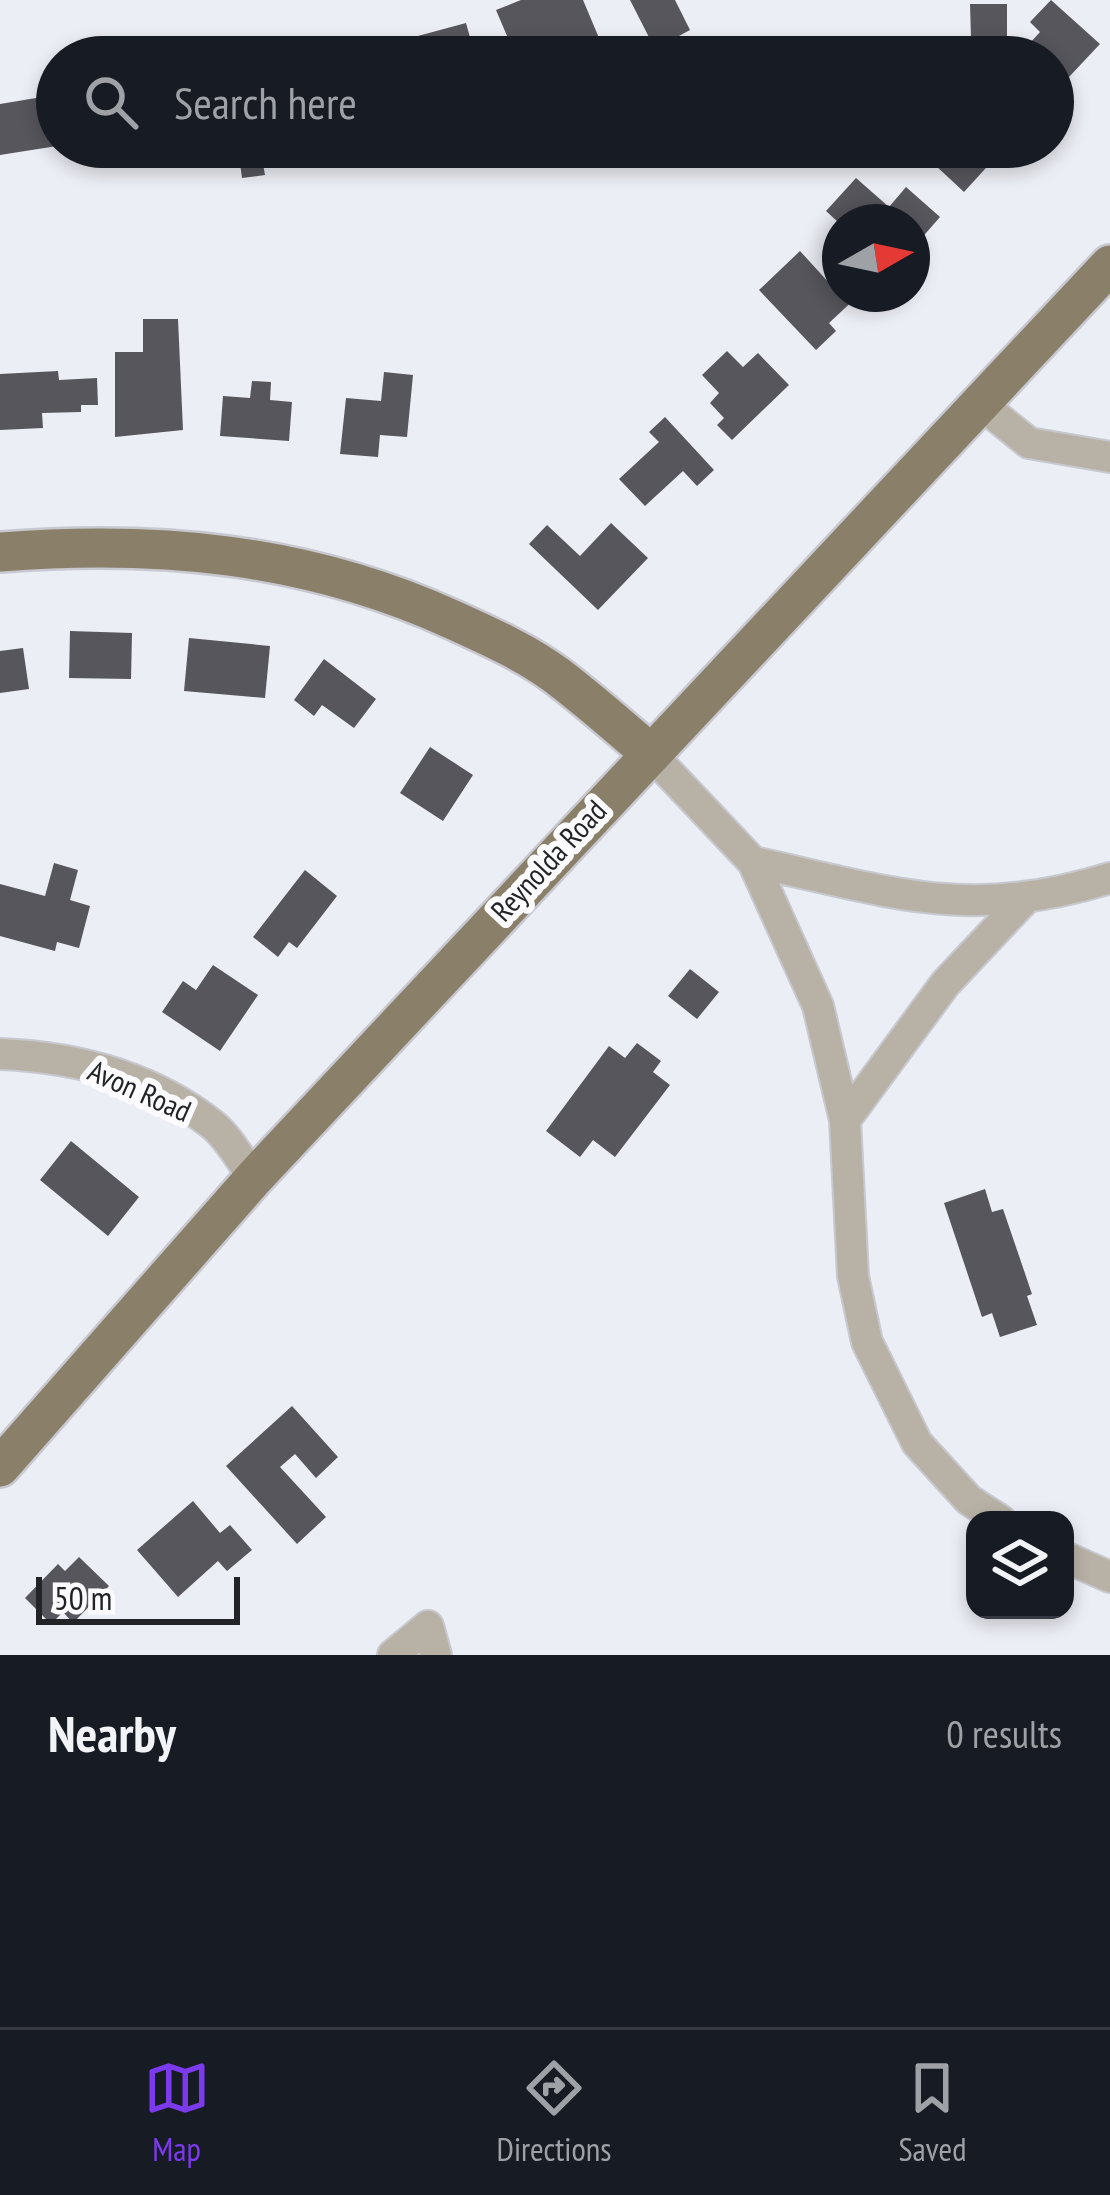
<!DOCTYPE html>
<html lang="en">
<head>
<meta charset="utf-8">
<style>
	:root { --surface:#171b24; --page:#20242c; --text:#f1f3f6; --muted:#9ea1a6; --line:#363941; --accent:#7c3aed }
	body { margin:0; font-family:"PT Sans Narrow",sans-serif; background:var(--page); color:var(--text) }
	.controls { position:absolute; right:36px; bottom:36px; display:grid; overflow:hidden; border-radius:24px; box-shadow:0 6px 18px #0003 }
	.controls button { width:108px; height:108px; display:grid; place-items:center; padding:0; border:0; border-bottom:3px solid var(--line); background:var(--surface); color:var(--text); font:60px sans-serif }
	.compass { position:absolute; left:822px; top:204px; width:108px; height:108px; border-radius:50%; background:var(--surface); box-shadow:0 6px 18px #0003; rotate:81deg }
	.scale { position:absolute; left:36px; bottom:30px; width:204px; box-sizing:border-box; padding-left:12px; border:6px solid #222326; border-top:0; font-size:33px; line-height:42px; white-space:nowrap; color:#222326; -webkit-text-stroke:9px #fbfbfe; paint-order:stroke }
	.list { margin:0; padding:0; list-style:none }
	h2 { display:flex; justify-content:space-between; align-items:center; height:156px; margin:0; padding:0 48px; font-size:51px }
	h2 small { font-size:39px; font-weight:400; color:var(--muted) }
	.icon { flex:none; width:66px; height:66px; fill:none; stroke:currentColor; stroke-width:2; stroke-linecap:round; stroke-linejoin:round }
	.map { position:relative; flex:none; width:1110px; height:1655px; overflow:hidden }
	.search { position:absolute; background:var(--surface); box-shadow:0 6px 18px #0003; left:36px; right:36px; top:36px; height:132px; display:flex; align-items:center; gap:30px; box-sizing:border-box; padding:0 42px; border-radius:66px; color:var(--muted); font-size:45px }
	.sheet { height:372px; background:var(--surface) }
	nav { display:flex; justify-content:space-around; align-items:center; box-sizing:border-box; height:168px; border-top:3px solid var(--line); background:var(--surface); font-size:33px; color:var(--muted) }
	nav a { display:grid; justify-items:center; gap:6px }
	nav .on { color:var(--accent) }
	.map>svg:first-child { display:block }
	.building { fill:#57565c }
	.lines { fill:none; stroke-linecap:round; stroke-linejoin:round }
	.minor-casing { stroke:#c8c9d0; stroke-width:34 }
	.major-casing { stroke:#c8c9d0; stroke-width:44 }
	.minor { stroke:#b8b2a6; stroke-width:30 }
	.major { stroke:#8a7f69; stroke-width:39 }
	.labels { text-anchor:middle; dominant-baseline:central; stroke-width:12; stroke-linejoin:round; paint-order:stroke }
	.street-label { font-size:30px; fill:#222326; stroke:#fbfbfe }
</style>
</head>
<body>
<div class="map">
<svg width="1110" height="1655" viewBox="0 0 1110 1655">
	<rect width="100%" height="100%" fill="#eceef5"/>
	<path class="building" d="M521 0H583L602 45 573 57 562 51 516 57 496 10Z
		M630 0H675L690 30 655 49Z
		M1051 0 1100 44 1053 94V57L1021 53 1040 32 1030 22Z
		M970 4H1007V38H971Z
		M466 23 473 48 461 51 462 57H408L403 40Z
		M363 46 365 57H314V55Z
		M54 95 57 146 0 155V104Z
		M238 147H260L265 175 242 178Z
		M952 147H1005L964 192 935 165Z
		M856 178 889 207 906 187 940 217 912 249V222H838L826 211Z
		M800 251 831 285 840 277V294H860L829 323 836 331 816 350 759 290Z
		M143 319H178L183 430 115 437V352H143Z
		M727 351 743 367 758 353 789 385 732 440 717 425 724 418 710 403 719 393 702 375Z
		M58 371 59 380 97 378 98 405H81V412L42 413 43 428 0 430V374Z
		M384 372 413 375 407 437 380 435 378 457 340 454 346 398 381 401Z
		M252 381 271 382 270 400 292 402 289 441 220 436 223 396 250 398Z
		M665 417 714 470 697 486 683 471 645 506 619 479 659 442 649 432Z
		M611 523 648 558 598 610 529 544 547 525 580 556Z
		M70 631 132 633 131 679 69 678Z
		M189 638 270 646 265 698 184 691Z
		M23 648 29 689 0 693V651Z
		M324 659 376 699 354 728 322 705 314 716 294 700Z
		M430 747 473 775 443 821 400 793Z
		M54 863 78 870 70 900 90 906 79 948 57 942 55 951 0 936V884L45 896Z
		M305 870 337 896 297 948 289 942 278 957 253 937Z
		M213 965 258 995 220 1051 162 1012 183 981 196 990Z
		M690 969 719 992 697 1019 668 996Z
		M637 1043 661 1061 653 1072 670 1085 615 1157 593 1140 580 1157 546 1131 609 1046 625 1058Z
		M71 1141 139 1197 108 1236 40 1180Z
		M985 1189 992 1212 1003 1209 1032 1294 1027 1296 1037 1325 1000 1337 992 1313 982 1317 944 1203Z
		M292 1406 338 1457 316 1478 295 1454 280 1467 326 1517 297 1544 226 1466Z
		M193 1501 220 1533 230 1525 252 1550 227 1571 218 1561 178 1597 137 1550Z
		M79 1557 109 1586 73 1623 63 1612 51 1624 25 1598 58 1564 65 1571Z"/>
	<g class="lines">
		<defs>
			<path id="minor" d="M982 405 1029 443 1110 457
				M649 752 753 862 818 1006 845 1120
				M753 862C891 892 969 922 1110 878
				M0 1054C76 1057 152 1077 213 1125 229 1138 241 1161 254 1178
				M1000 1520 969 1500 917 1443 867 1342 853 1276 845 1120 945 984 1025 899
				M1065 1557 1110 1577
				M393 1655 428 1626 436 1655"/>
			<path id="major" d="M0 552C158 540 305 553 451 619 486 635 525 652 556 675 588 699 618 726 649 752
				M0 1467 254 1178 1110 265"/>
		</defs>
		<use href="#minor" class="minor-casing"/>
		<use href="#major" class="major-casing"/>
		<use href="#minor" class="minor"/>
		<use href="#major" class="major"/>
	</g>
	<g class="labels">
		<g class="street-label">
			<text transform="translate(548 860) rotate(-47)">Reynolda Road</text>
			<text transform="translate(140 1090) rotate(24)">Avon Road</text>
		</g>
	</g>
</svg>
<div class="controls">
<button><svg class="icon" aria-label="layers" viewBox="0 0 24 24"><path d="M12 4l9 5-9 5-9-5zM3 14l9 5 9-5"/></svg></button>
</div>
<svg class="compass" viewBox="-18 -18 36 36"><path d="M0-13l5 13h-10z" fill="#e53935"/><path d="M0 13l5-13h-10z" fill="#9ea1a6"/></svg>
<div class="scale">50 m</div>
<div class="search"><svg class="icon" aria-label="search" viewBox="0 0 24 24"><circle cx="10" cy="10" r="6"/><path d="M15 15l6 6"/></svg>Search here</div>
</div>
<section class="sheet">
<h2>Nearby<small>0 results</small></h2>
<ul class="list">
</ul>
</section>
<nav>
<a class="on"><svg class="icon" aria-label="map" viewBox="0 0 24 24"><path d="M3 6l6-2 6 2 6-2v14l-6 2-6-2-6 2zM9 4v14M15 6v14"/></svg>Map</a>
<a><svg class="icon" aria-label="directions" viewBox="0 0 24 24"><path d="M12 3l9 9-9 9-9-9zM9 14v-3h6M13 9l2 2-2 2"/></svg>Directions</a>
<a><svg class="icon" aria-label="saved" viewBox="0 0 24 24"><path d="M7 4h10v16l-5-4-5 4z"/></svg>Saved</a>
</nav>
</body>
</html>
